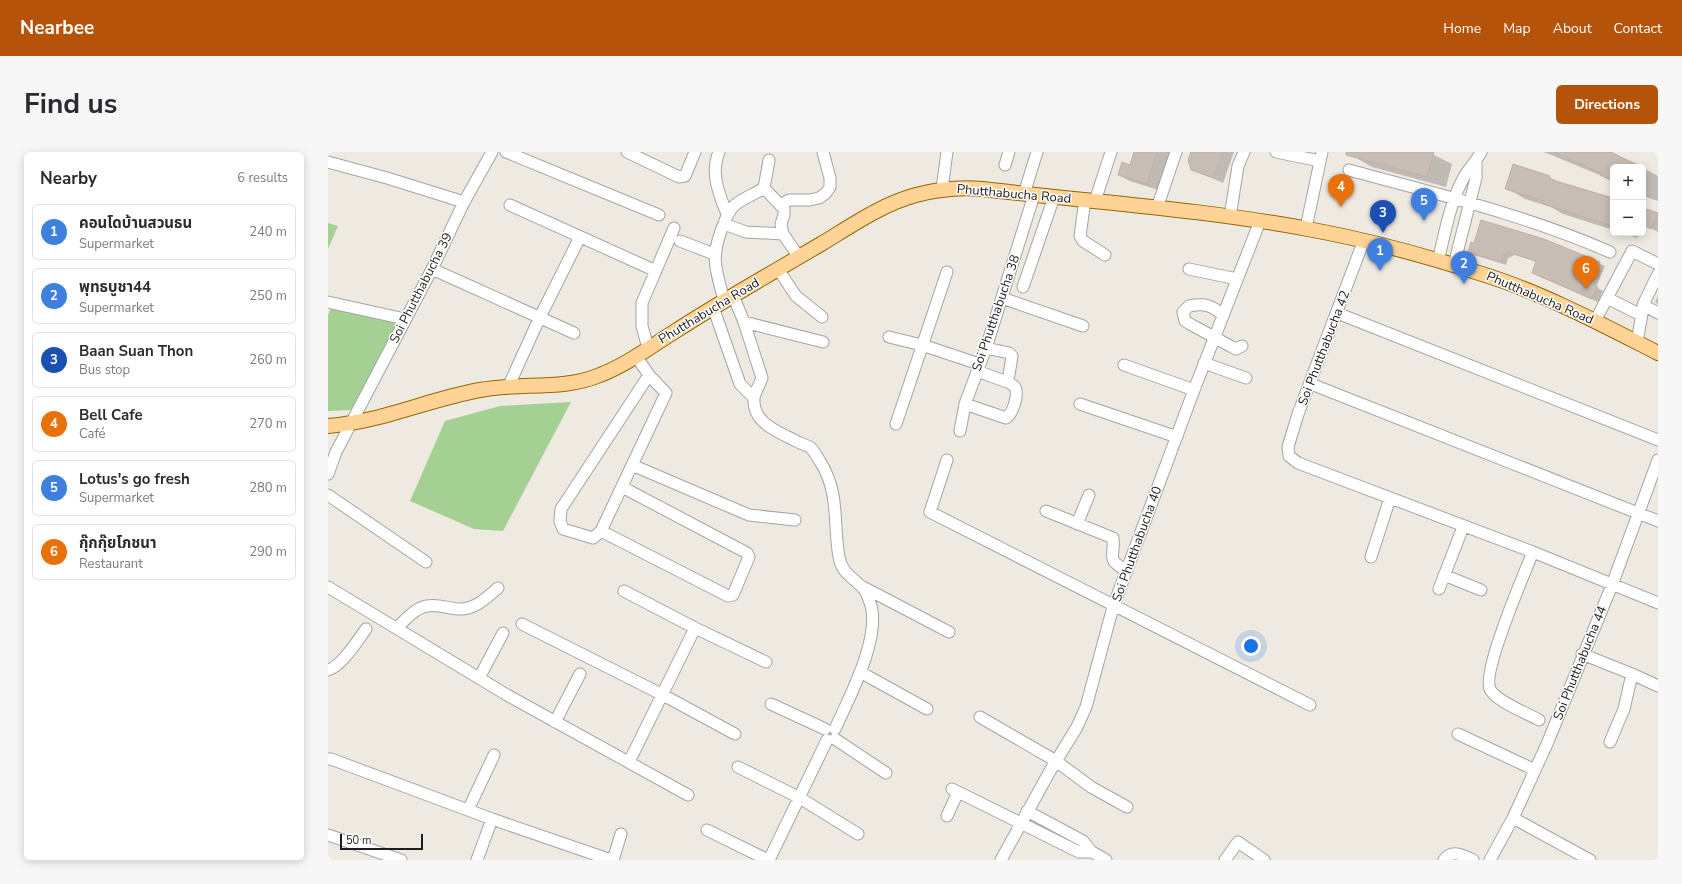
<!DOCTYPE html>
<html lang="en">
<head>
<meta charset="utf-8">
<style>
	:root { --surface:#fff; --page:#f7f7f7; --text:#2b2b33; --muted:#7c7c81; --line:#e1e1e2; --accent:#b45309 }
	body { margin:0; font-family:"Nunito Sans","Noto Sans Thai",sans-serif; background:var(--page); color:var(--text) }
	.controls { position:absolute; right:12px; top:12px; display:grid; overflow:hidden; border-radius:6px; box-shadow:0 2px 10px #0003 }
	.controls button { width:36px; height:36px; display:grid; place-items:center; padding:0; border:0; border-bottom:1px solid var(--line); background:var(--surface); color:var(--text); font:20px sans-serif }
	.scale { position:absolute; left:12px; bottom:10px; width:83px; box-sizing:border-box; padding-left:4px; border:2px solid #1d1d1d; border-top:0; font-size:11px; line-height:14px; white-space:nowrap; color:#1d1d1d; -webkit-text-stroke:3px #fff; paint-order:stroke }
	.you { position:absolute; left:923px; top:494px; width:14px; height:14px; margin:-10px; border:3px solid #fff; border-radius:50%; background:#1a73e8; box-shadow:0 0 0 6px #1a73e833 }
	.badge { display:grid; place-items:center; width:26px; height:26px; border-radius:50%; background:var(--accent); color:#fff; font-size:13px; font-weight:700 }
	.pin { position:absolute; translate:-50% -33px; filter:drop-shadow(0 1px 2px #0008) }
	.pin::after { content:''; position:absolute; top:21px; width:14px; height:12px; background:inherit; clip-path:polygon(0 0,100% 0,50% 100%) }
	.list { margin:0; padding:0; list-style:none }
	h2 { display:flex; justify-content:space-between; align-items:center; height:52px; margin:0; padding:0 16px; font-size:17px }
	h2 small { font-size:13px; font-weight:400; color:var(--muted) }
	.list li { display:grid; grid-template-columns:26px 1fr auto; gap:12px; align-items:center; box-sizing:border-box; height:56px; margin:0 8px 8px; padding:0 8px; border:1px solid var(--line); border-radius:6px }
	.list b { display:block; font-size:15px; white-space:nowrap }
	.list p { margin:0; font-size:13px; white-space:nowrap; color:var(--muted) }
	.list em { font-size:13px; font-style:normal; color:var(--muted) }
	.map { position:relative; flex:none; width:1330px; height:708px; overflow:hidden; border-radius:6px }
	header { display:flex; align-items:center; gap:24px; box-sizing:border-box; height:56px; padding:0 20px; background:var(--accent); color:#fff }
	header strong { font-size:19px }
	nav { display:flex; gap:22px; margin-inline-start:auto; font-size:14px }
	.intro { display:flex; align-items:center; justify-content:space-between; box-sizing:border-box; height:96px; padding:0 24px }
	h1 { margin:0; font-size:28px }
	.button { padding:10px 18px; border-radius:6px; background:var(--accent); color:#fff; font-size:14px; font-weight:700 }
	main { display:flex; gap:24px; padding:0 24px }
	aside { flex:1; background:var(--surface); border-radius:6px; box-shadow:0 2px 10px #0003 }
	.map>svg:first-child { display:block }
	.forest { fill:#a4d193 }
	.shadow { fill:#0003 }
	.building { fill:#c7bdb5; stroke:#c1b1a3 }
	.lines { fill:none; stroke-linecap:round; stroke-linejoin:round }
	.minor-casing { stroke:#a4a4a4; stroke-width:13 }
	.major-casing { stroke:#956600; stroke-width:16 }
	.minor { stroke:#fff; stroke-width:11 }
	.major { stroke:#ffd396; stroke-width:14 }
	.labels { text-anchor:middle; dominant-baseline:central; stroke-width:3; stroke-linejoin:round; paint-order:stroke }
	.street-label { font-size:13px; fill:#1d1d1d; stroke:#fff }
</style>
</head>
<body>
<header>
<strong>Nearbee</strong>
<nav><a>Home</a><a>Map</a><a>About</a><a>Contact</a></nav>
</header>
<div class="intro"><h1>Find us</h1><a class="button">Directions</a></div>
<main>
<aside>
<h2>Nearby<small>6 results</small></h2>
<ul class="list">
<li><span class="badge" style="background:#3f7fe0">1</span><div><b>คอนโดบ้านสวนธน</b><p>Supermarket</p></div><em>240 m</em></li>
<li><span class="badge" style="background:#3f7fe0">2</span><div><b>พุทธบูชา44</b><p>Supermarket</p></div><em>250 m</em></li>
<li><span class="badge" style="background:#1a4fb4">3</span><div><b>Baan Suan Thon</b><p>Bus stop</p></div><em>260 m</em></li>
<li><span class="badge" style="background:#e8710a">4</span><div><b>Bell Cafe</b><p>Café</p></div><em>270 m</em></li>
<li><span class="badge" style="background:#3f7fe0">5</span><div><b>Lotus's go fresh</b><p>Supermarket</p></div><em>280 m</em></li>
<li><span class="badge" style="background:#e8710a">6</span><div><b>กุ๊กกุ๊ยโภชนา</b><p>Restaurant</p></div><em>290 m</em></li>
</ul>
</aside>
<div class="map">
<svg width="1330" height="708" viewBox="0 0 1330 708">
	<rect width="100%" height="100%" fill="#efeae1"/>
	<path class="forest" d="M0 71 10 74 0 97Z
		M3 156 71 170 23 258 0 259V163Z
		M243 250 175 379 146 377 82 349 117 269 172 254Z"/>
	<path class="shadow" d="M808 0H843L830 38 802 29 791 23 803 14Z
		M864 0H906L895 31 864 17Z
		M1026 0H1100L1124 12 1118 35 1044 15 1025 4Z
		M1216 0H1284L1313 15H1285V30L1274 24Z
		M1315 16 1330 24V49L1315 44Z
		M1221 25 1233 31 1285 48V78L1235 62 1223 55 1197 47 1179 36Z
		M1315 57 1330 62V80L1315 72Z
		M1294 81H1311L1309 86Z
		M1216 88 1277 114 1268 135 1275 139 1270 150 1211 124 1209 110 1187 103 1180 106 1178 113 1141 101 1147 92Z
		M1330 144V152L1327 150Z"/>
	<path class="building" d="M806 0H829L819 32 790 23 794 10 802 13Z
		M863 0H895L885 26 863 18 860 8Z
		M1018 0H1106L1099 25 1018 3Z
		M1225 0H1281L1315 15H1285V29L1272 23 1273 21Z
		M1185 12 1222 24 1221 27 1285 46V74L1215 52 1216 49 1177 37Z
		M1315 56 1330 61 1323 77 1315 73Z
		M1153 68 1216 87 1272 110 1263 132 1270 135 1264 147 1204 121 1208 109 1181 100 1175 103 1173 110 1140 101 1143 90 1146 91Z"/>
	<g class="lines">
		<defs>
			<path id="minor" d="M178 0 331 63
				M299 0 351 25 357 24 367 0
				M391 0C382 21 391 42 399 62
				M948 0 992 9
				M441 8 436 36 456 57V63L453 72 455 82 471 105
				M0 10 59 26 136 50
				M677 13 681 0
				M1021 18C1109 42 1198 63 1282 100
				M614 37 619 0
				M696 42 709 0
				M757 48 752 84 755 89 777 103
				M767 49 783 0
				M182 53 328 119
				M452 53 461 48H482L491 46 498 41 502 35V26L495 0
				M829 56 848 0
				M902 65 910 14 916 0
				M396 72 418 80 455 82
				M978 76 994 0
				M1036 88 970 262 960 295 961 304 970 311 1205 400 1330 451
				M352 89 386 102
				M1110 109C1117 81 1122 50 1136 25 1141 16 1148 10 1153 0
				M1126 113 1148 26V10
				M104 117 246 181
				M450 117 468 144 494 165
				M861 117 909 127
				M1330 122 1315 153 1330 161
				M695 135 726 45
				M405 143 416 170 434 226C432 232 427 240 426 246 424 270 448 279 466 288 471 291 479 293 483 296 487 300 490 307 493 311 512 342 505 373 511 405 514 421 524 425 534 435 537 438 540 444 541 448 556 481 521 546 507 577
				M674 146 755 174
				M1279 146 1313 163
				M396 148C387 115 382 105 396 71 399 64 401 58 407 53 415 46 427 42 436 36
				M0 150 77 167
				M385 155 412 232 426 246
				M1009 161 1330 288
				M895 163C883 153 877 151 861 154L855 160 857 169 862 172 904 195 908 197 914 194
				M1267 169 1304 99 1330 112
				M416 170 495 190
				M561 185 594 193 651 212
				M1309 190 1315 156
				M320 196 314 174V151L346 76
				M658 196 681 201 684 204 681 223
				M308 204 321 223 338 241 273 379 265 386 235 377 232 369 233 357 321 223
				M876 211 918 226
				M796 213 866 238
				M983 232 1330 369
				M181 233 212 165 252 85
				M637 252 678 266C685 261 691 243 687 235L682 231 649 219
				M752 252 849 285
				M568 272 619 120
				M632 279 637 252 658 196 706 43
				M619 308 602 360 982 553
				M304 313 421 363 467 368
				M0 322 8 300 104 117 136 50 164 0
				M0 343 98 410
				M718 359 785 386C787 407 777 406 799 419
				M749 372 761 343
				M273 379 400 444 405 443 421 405 419 401 294 335
				M1205 400C1196 422 1154 520 1162 537 1167 549 1199 561 1211 568
				M1043 405 1062 346
				M1116 423 1153 438
				M0 435 179 543 360 643
				M535 435 621 480
				M1111 437 1135 375
				M296 439 367 476 438 510
				M194 472 335 543 407 582
				M69 476C77 468 87 456 99 454 110 452 119 456 130 457 147 458 158 446 170 436
				M1254 502 1304 522 1330 534
				M0 518C14 514 29 489 38 477
				M532 520 599 557
				M151 526 175 481
				M443 552 497 577
				M652 565 728 609 763 635 799 655
				M227 570 252 522
				M1130 582 1207 618
				M507 587 558 621
				M1282 590 1296 557 1304 522
				M0 607H3L164 667 283 708
				M301 610 367 476
				M410 615 472 646 530 682
				M624 637 751 700H764L755 689 699 659
				M140 658 166 603
				M619 664 630 640
				M1185 666 1262 708
				M379 678 440 708
				M0 683 73 708
				M764 700 778 708
				M149 708 164 667
				M285 708 293 682
				M441 708 499 588
				M673 708 722 619 749 575 758 555 785 455 866 238 932 69
				M897 708 910 690 936 708
				M1116 708C1124 697 1135 703 1145 708
				M1162 708 1185 666 1219 592 1284 433 1330 308"/>
			<path id="major" d="M0 274C53 270 101 247 152 238 193 230 234 239 272 223 298 213 322 195 346 180 394 149 444 121 493 92 523 74 554 52 588 43 610 37 633 35 655 37 763 50 873 57 980 77 1040 88 1099 104 1157 123 1215 141 1275 173 1330 201"/>
		</defs>
		<use href="#minor" class="minor-casing"/>
		<use href="#major" class="major-casing"/>
		<use href="#minor" class="minor"/>
		<use href="#major" class="major"/>
	</g>
	<g class="labels">
		<g class="street-label">
			<text transform="translate(686 42) rotate(5)">Phutthabucha Road</text>
			<text transform="translate(93 136) rotate(-63)">Soi Phutthabucha 39</text>
			<text transform="translate(1212 146) rotate(23)">Phutthabucha Road</text>
			<text transform="translate(381 159) rotate(-31)">Phutthabucha Road</text>
			<text transform="translate(668 161) rotate(-71)">Soi Phutthabucha 38</text>
			<text transform="translate(996 196) rotate(-69)">Soi Phutthabucha 42</text>
			<text transform="translate(809 392) rotate(-70)">Soi Phutthabucha 40</text>
			<text transform="translate(1252 511) rotate(-68)">Soi Phutthabucha 44</text>
		</g>
	</g>
</svg>
<div class="controls">
<button>+</button>
<button>−</button>
</div>
<div class="scale">50 m</div>
<div class="you"></div>
<div class="pin badge" style="left:1052px;top:119px;background:#3f7fe0">1</div>
<div class="pin badge" style="left:1136px;top:132px;background:#3f7fe0">2</div>
<div class="pin badge" style="left:1055px;top:81px;background:#1a4fb4">3</div>
<div class="pin badge" style="left:1013px;top:55px;background:#e8710a">4</div>
<div class="pin badge" style="left:1096px;top:69px;background:#3f7fe0">5</div>
<div class="pin badge" style="left:1258px;top:137px;background:#e8710a">6</div>
</div>
</main>
</body>
</html>
